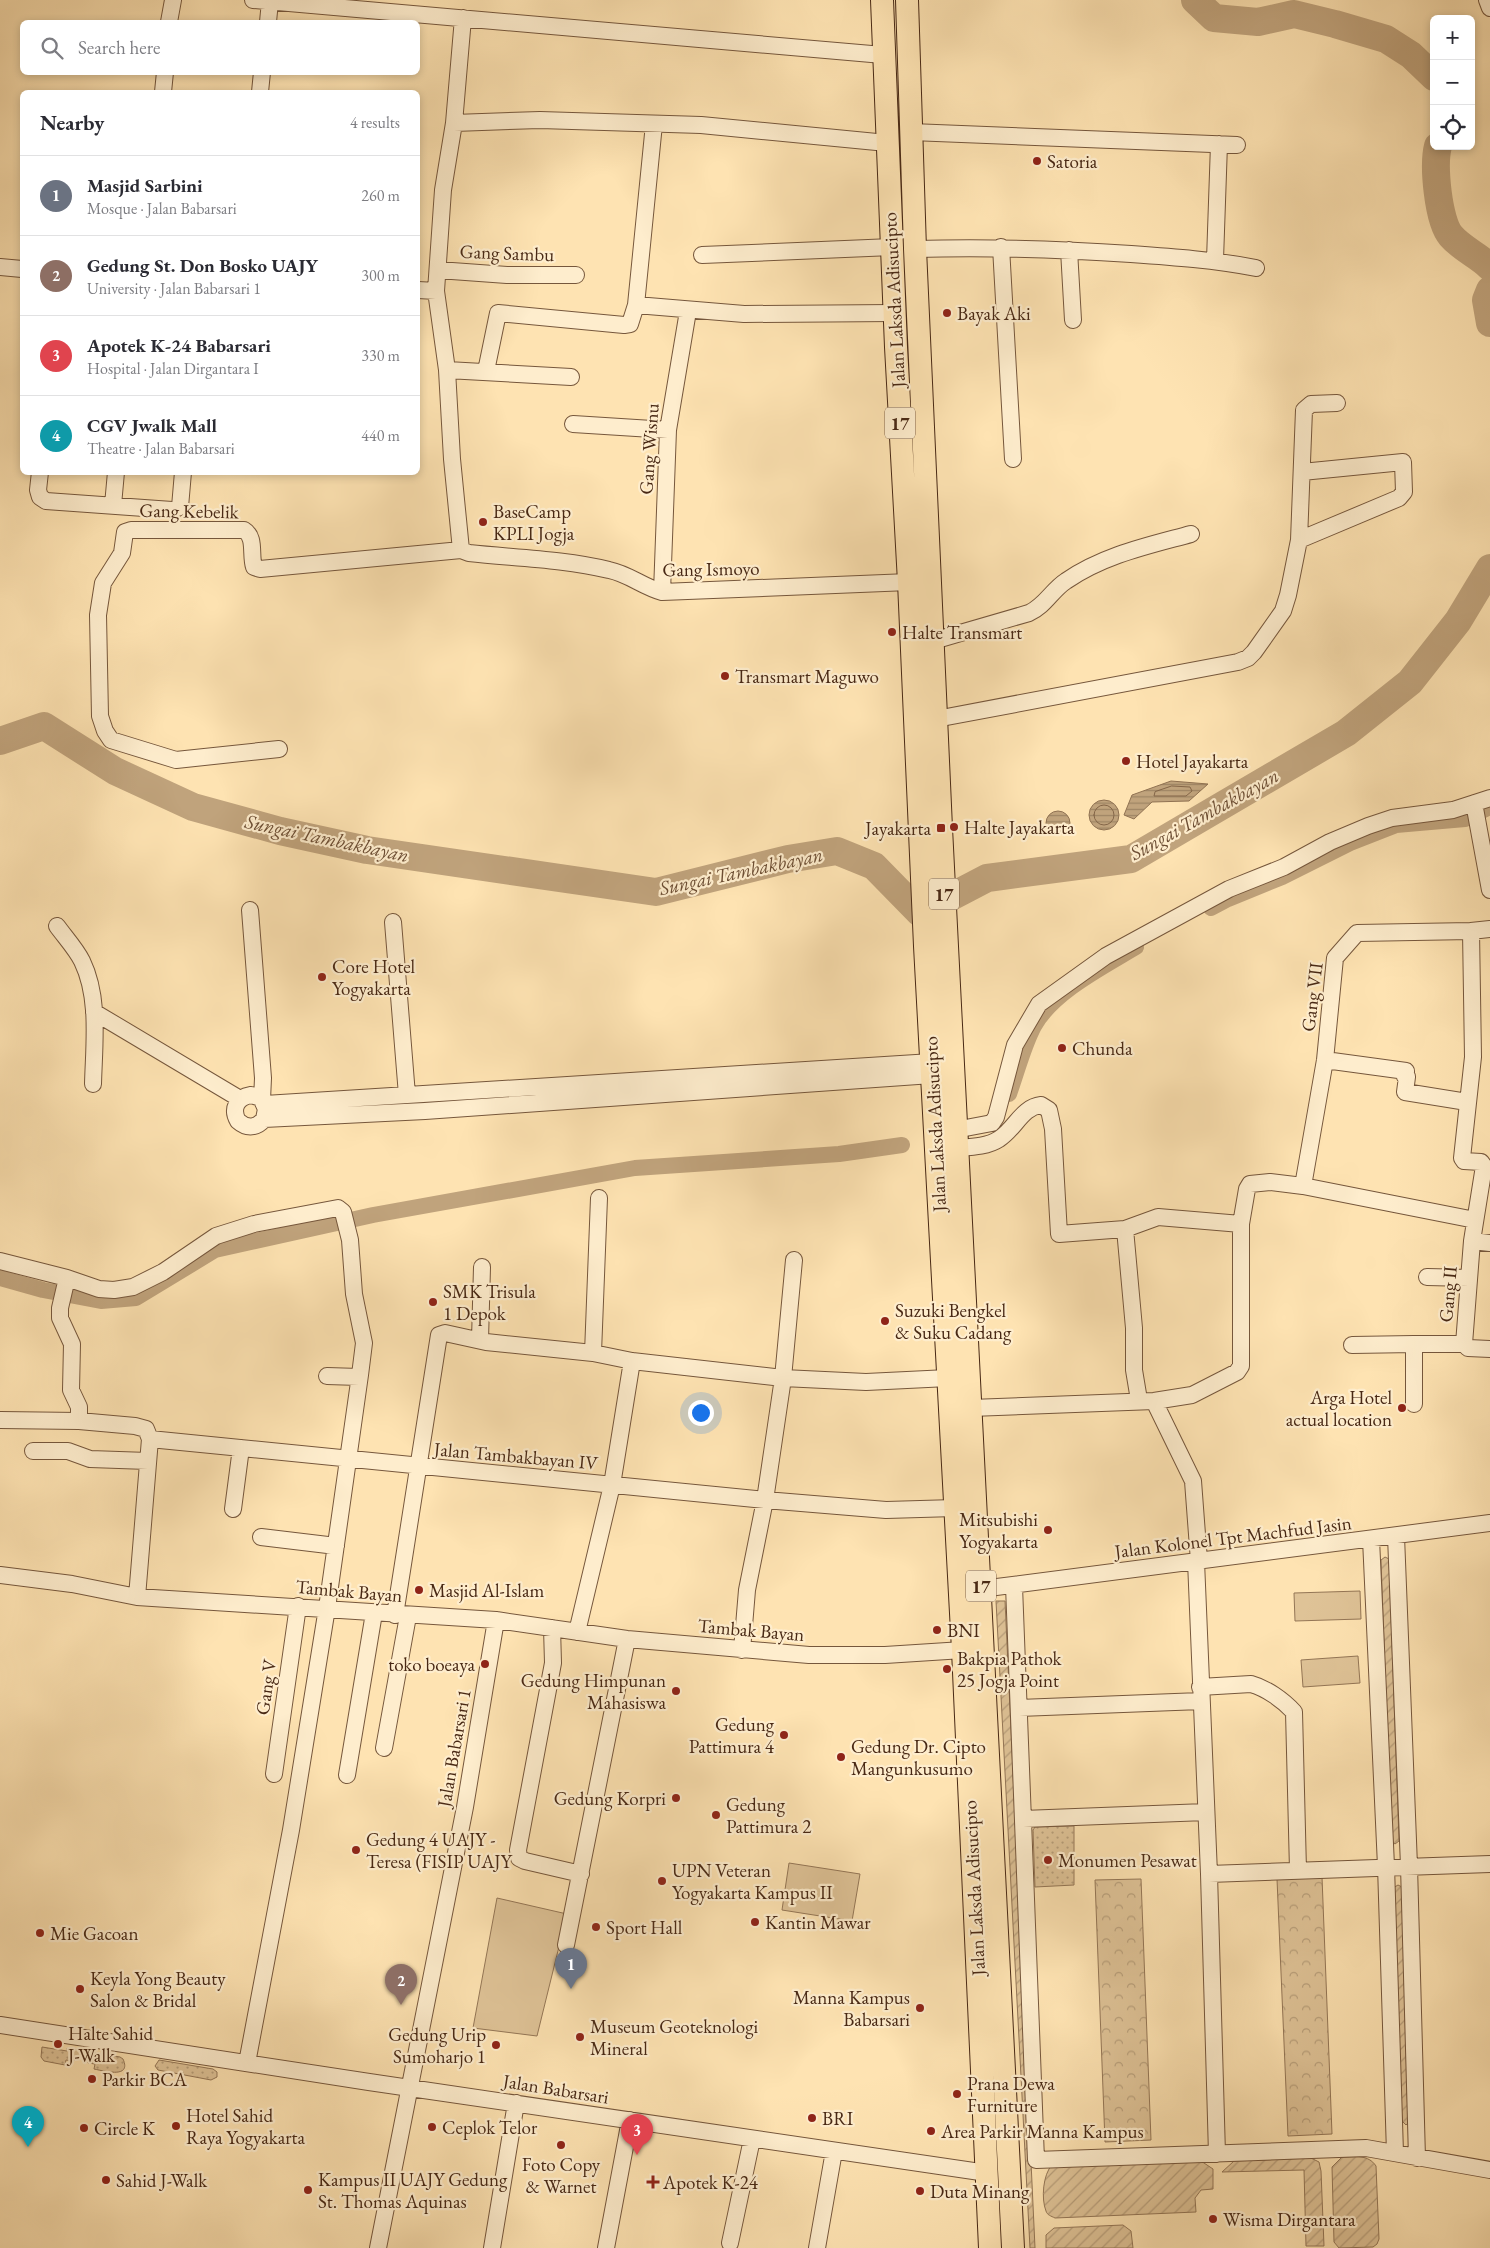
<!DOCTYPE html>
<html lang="en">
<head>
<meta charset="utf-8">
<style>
	:root { --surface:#fff; --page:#f2f2f3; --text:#2b2b33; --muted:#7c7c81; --line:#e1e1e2; --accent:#0b8043 }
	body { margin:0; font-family:"EB Garamond",serif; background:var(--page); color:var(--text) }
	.controls { position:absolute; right:15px; top:15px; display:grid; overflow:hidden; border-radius:8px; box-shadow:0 2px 8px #0003 }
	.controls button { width:45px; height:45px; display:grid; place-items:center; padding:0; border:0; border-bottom:1px solid var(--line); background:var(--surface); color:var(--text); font:25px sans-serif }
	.you { position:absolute; left:700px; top:1412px; width:18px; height:18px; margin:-12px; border:4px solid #fff; border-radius:50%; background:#1a73e8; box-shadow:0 0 0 8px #1a73e833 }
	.badge { display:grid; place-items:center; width:32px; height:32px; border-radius:50%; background:var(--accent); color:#fff; font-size:16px; font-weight:700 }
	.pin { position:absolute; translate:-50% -41px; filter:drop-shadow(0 1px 2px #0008) }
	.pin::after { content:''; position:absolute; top:26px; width:18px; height:15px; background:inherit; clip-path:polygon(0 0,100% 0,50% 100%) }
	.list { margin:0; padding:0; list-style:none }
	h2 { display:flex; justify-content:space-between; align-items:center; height:65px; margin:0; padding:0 20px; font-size:21px }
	h2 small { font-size:16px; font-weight:400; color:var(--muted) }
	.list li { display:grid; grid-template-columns:32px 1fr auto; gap:15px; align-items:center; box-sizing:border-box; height:80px; padding:0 20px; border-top:1px solid var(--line) }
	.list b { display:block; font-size:19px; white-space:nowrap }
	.list p { margin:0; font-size:16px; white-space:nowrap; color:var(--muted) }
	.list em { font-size:16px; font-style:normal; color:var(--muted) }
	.icon { flex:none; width:28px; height:28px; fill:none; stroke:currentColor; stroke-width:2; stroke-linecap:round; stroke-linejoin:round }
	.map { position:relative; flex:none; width:1490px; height:2248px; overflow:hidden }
	.search { position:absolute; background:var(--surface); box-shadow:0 2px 8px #0003; left:20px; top:20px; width:400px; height:55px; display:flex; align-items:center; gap:12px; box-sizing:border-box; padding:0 18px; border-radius:8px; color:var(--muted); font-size:19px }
	.panel { position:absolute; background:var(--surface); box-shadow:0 2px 8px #0003; left:20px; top:90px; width:400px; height:385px; border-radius:8px }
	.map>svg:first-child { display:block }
	.grass { fill:#dfc397; stroke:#947656 }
	.forest { fill:url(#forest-crowns); stroke:#947656 }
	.park { fill:url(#park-dots); stroke:#947656 }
	.garden { fill:url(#garden-furrows); stroke:#947656 }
	.water { fill:url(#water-rules); stroke:#907252 }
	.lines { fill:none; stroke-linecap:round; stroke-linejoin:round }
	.shore { stroke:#846648; stroke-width:1 }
	.canal { stroke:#c0a37c; stroke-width:16 }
	.river { stroke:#c0a37c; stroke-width:28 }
	.minor-casing { stroke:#76573c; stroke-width:18 }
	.highway-casing { stroke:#482814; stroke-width:24 }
	.minor { stroke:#feedcd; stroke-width:16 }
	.highway { stroke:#fee3b2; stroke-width:22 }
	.poi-dot { fill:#8f2418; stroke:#feedcd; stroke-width:2 }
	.labels { text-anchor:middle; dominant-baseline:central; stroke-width:4.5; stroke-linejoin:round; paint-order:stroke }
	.shield { fill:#feedcd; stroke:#7f634c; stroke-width:1 }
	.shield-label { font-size:18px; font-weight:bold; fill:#482814 }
	.poi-label { font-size:19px; fill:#482814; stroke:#feedcd; text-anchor:start }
	.street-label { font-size:19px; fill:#482814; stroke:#feedcd }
	.water-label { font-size:20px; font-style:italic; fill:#6c4d33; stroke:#feedcd }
</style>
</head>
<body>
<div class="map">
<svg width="1490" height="2248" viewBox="0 0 1490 2248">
	<defs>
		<pattern id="forest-crowns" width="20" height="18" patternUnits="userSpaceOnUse" patternTransform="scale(1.25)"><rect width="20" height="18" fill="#dfc397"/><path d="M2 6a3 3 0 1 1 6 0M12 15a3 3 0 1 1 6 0" fill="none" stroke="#b79e7a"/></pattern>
		<pattern id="park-dots" width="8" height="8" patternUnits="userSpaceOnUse" patternTransform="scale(1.25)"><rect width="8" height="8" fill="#dfc397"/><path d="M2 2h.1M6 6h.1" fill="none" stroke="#b79e7a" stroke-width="1.8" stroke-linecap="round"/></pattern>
		<pattern id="garden-furrows" width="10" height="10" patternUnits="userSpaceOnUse" patternTransform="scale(1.25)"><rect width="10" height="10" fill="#dfc397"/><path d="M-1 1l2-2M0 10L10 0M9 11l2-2" fill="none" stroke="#b79e7a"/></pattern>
		<pattern id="water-rules" width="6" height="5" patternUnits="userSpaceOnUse" patternTransform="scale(1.25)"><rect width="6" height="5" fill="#c0a37c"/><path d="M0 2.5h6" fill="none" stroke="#9e8564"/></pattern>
	</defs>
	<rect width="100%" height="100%" fill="#fee3b2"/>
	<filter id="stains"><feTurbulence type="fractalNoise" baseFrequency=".004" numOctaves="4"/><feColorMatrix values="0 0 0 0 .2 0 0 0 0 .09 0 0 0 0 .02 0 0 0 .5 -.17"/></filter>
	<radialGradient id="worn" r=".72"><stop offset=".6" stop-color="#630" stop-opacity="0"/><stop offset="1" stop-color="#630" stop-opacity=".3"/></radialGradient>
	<path class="grass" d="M1360 1591 1361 1619 1295 1621 1294 1593Z
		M1358 1656 1360 1683 1303 1687 1301 1660Z
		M789 1863 860 1874 852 1921 782 1910Z
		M497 1898 567 1914 537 2036 473 2028Z"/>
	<path class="forest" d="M1322 1877 1332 2134 1288 2136 1277 1879Z
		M1141 1879 1151 2140 1105 2142 1095 1880Z"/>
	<path class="park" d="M1074 1826V1885L1035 1887 1033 1830 1035 1827Z
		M42 2047 67 2051V2048L120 2057 123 2059C132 2079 104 2071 94 2069L95 2064 88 2063V2059L75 2057 74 2061 66 2060 65 2065 44 2061 41 2057Z
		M159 2060 213 2069 217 2072V2077L211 2080 158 2070 155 2066Z"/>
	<path class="garden" d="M1385 1557 1389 1559 1399 1841 1395 1844 1391 1841 1381 1560Z
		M996 1601H1005L1035 2248H1030Z
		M1398 1885 1402 1887 1408 2123 1406 2125 1401 2120 1393 1888Z
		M1342 2157C1355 2157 1368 2154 1376 2166L1379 2239 1377 2244 1373 2247 1339 2248 1334 2242 1332 2167Z
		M1311 2158 1319 2162 1321 2171 1324 2246H1306L1304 2170 1222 2172 1234 2161Z
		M1201 2161 1213 2169V2189L1201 2190 1195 2198 1196 2212 1055 2218C1051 2216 1047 2215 1046 2211 1041 2199 1043 2174 1052 2165Z
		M1123 2225 1131 2231 1133 2248H1046V2235L1054 2228Z"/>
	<path class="water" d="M1171 781 1208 784 1189 801 1152 802 1134 819 1124 815 1132 795Z
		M1089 815a15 15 0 1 1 30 0a15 15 0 1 1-30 0Z
		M1046 823a12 12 0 1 1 24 0a12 12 0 1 1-24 0Z"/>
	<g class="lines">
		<path class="shore" d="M1172 786 1190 787 1192 791 1186 796H1154L1155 792Z
			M1094 815a10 10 0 1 1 20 0a10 10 0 1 1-20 0Z"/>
		<path class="canal" d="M1211 908 1228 899 1282 877 1350 843 1396 825 1465 819 1490 807
			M1009 1094C1017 1072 1023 1047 1034 1026 1053 992 1103 967 1136 947
			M0 1278 43 1290 101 1301 136 1298 215 1250 373 1215 635 1168 839 1154 902 1145"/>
		<path class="river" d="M1195 0 1214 18 1258 22 1294 14 1335 24 1386 39 1411 55 1434 77
			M1438 146C1433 165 1438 221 1451 236 1462 249 1478 255 1490 267
			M1490 290 1486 300 1490 323
			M0 741 44 726 115 771 193 807 280 831 367 850 656 892 788 859 837 851 874 866 920 913 987 878 1131 859 1346 733 1410 682 1458 621 1490 568"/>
		<defs>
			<path id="minor" d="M253 0 883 55
				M1487 0 1490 8
				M169 22 173 0
				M268 22 270 1
				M163 92 165 72
				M260 92 262 72
				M454 123 540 120 701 125 887 143
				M911 132 1237 145
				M1001 247 1013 459
				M915 249C988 247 1058 249 1131 254 1173 257 1215 260 1256 268
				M1069 250 1073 320
				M702 255 892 247
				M1215 260 1219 144
				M0 267 22 269
				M438 270 507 275H576
				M418 290 436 291
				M636 305 744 314 894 313
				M447 370 571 377
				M486 371 498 313 624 325 630 324 636 305 654 124
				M573 424 668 430
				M40 472 38 490 40 497 46 501 172 510 180 507 183 472
				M113 505 116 472
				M1299 540 1399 498 1404 492 1403 462 1302 472
				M461 550 452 459 447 370 436 291 443 190 454 123 463 18
				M461 550 469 553C515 558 564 559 609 570 629 574 643 587 662 592L909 582
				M662 592 668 430 688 311
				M933 641 1029 613C1045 606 1052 590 1066 581 1104 555 1147 546 1191 534
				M936 719 1238 662 1248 658 1254 652 1283 611 1288 595 1299 540 1304 410 1311 404 1337 403
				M279 749 176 760 111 740 105 731 100 716 98 615 103 583 122 553 125 532 131 530H244C256 537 250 555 254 567L260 569 461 550
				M1474 803 1490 890
				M250 910 263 1078 262 1100
				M393 922 407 1095
				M57 926C65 937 76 949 82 961 100 998 94 1044 93 1084
				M94 1012 240 1099
				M1325 1060 1406 1071 1405 1076 1407 1077 1405 1092 1467 1102
				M265 1104 932 1062
				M264 1119 266 1109 261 1098 251 1095C237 1097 231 1109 238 1121 247 1129 257 1128 264 1119L425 1111 932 1075
				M955 1130 992 1123 996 1117 1015 1045 1039 1004 1106 956 1229 889 1284 867 1330 842 1368 826 1392 818 1453 810 1490 798
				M956 1148C970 1147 987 1147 999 1139 1015 1129 1022 1107 1041 1105L1049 1110 1053 1129 1059 1234 1125 1229 1158 1217 1241 1224
				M1303 1186 1325 1060 1335 958 1357 933 1471 931
				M1125 1229 1134 1328V1370L1139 1400
				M1472 1241 1490 1243
				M0 1261 67 1278 60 1308V1318L72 1344 71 1390 79 1407V1421
				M1427 1277 1469 1278
				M67 1278 99 1289 114 1290 133 1287 163 1272 216 1236 254 1224 338 1208 343 1212 350 1240 354 1294 364 1343 360 1375 327 1608 291 1830 247 2063
				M480 1340 482 1267
				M1464 1344 1472 1241 1484 1166 1481 1162 1464 1161 1462 1158 1473 1057 1471 931 1490 929
				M1464 1344 1468 1348 1490 1349
				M1352 1345 1414 1344
				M593 1353 599 1198
				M327 1376 359 1377
				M1154 1401 1193 1481 1199 1561
				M1414 1404V1344H1464
				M971 1408 1154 1401 1192 1395 1237 1372 1241 1366V1224L1247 1189 1250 1184 1270 1182 1303 1186 1475 1220
				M0 1420 79 1421 135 1426 146 1429 150 1439
				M33 1451H68L90 1459 148 1461
				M233 1509 241 1448
				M1396 1536 1409 1866 1417 2158
				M261 1537 336 1546
				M1371 1539 1386 1866 1395 2153
				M1196 1561 1209 1874 1217 2154
				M0 1575 72 1584 137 1597 496 1620 627 1639 809 1655H885L963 1650
				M1014 1586 1036 2160 1366 2148 1490 2170
				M981 1589 1490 1523
				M137 1597 150 1439 765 1500 886 1510 955 1508
				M395 1615 439 1335 445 1333 486 1342 593 1353 632 1361 783 1378 866 1382 948 1378
				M552 1628 553 1663 518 1850 519 1858 525 1861 581 1874
				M577 1632 612 1485 632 1361
				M742 1650 747 1590 765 1500 783 1378 794 1260
				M1200 1687 1251 1684C1266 1688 1283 1700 1294 1712L1298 1870
				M1019 1708 1201 1701
				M384 1748 408 1616
				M274 1774 298 1606
				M347 1775 374 1613
				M1023 1819 1206 1812
				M1209 1874 1490 1864
				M566 1945 627 1639
				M0 2025 369 2082 987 2173
				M730 2243 752 2139
				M378 2248 465 1807 496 1620
				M492 2248 516 2103
				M606 2248 630 2120
				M817 2248 834 2151"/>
			<path id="highway" d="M882 0 896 347 909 582 925 946 963 1650 990 2248
				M907 0 915 249 941 828 1013 2248"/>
		</defs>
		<use href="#minor" class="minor-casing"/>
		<use href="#highway" class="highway-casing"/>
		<use href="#minor" class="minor"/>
		<use href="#highway" class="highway"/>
	</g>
	<g class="poi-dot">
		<circle cx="1037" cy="161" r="5"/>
		<circle cx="947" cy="313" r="5"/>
		<circle cx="483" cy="522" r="5"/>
		<circle cx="892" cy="632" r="5"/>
		<circle cx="725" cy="676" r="5"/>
		<circle cx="1126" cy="761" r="5"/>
		<circle cx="954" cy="827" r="5"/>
		<rect x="936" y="823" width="10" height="10" rx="2.5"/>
		<circle cx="322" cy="977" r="5"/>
		<circle cx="1062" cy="1048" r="5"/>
		<circle cx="433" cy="1302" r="5"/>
		<circle cx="885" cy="1321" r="5"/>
		<circle cx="1402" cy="1408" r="5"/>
		<circle cx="1048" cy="1530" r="5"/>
		<circle cx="419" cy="1590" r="5"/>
		<circle cx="937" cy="1630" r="5"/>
		<circle cx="485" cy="1664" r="5"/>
		<circle cx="947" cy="1669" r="5"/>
		<circle cx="676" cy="1691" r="5"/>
		<circle cx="784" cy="1735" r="5"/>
		<circle cx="841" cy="1757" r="5"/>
		<circle cx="676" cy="1798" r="5"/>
		<circle cx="716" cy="1815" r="5"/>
		<circle cx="356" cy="1850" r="5"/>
		<circle cx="1048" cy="1860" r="5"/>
		<circle cx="662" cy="1881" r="5"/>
		<circle cx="755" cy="1922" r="5"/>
		<circle cx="596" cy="1927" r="5"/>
		<circle cx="40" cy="1933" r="5"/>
		<circle cx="80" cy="1989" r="5"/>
		<circle cx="920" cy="2008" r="5"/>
		<circle cx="580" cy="2037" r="5"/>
		<circle cx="58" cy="2044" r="5"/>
		<circle cx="496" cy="2045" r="5"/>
		<circle cx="92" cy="2079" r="5"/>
		<circle cx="957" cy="2094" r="5"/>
		<circle cx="812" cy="2118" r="5"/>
		<circle cx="176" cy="2126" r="5"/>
		<circle cx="432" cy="2127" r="5"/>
		<circle cx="84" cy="2128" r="5"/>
		<circle cx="931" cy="2131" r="5"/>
		<circle cx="561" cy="2145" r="5"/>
		<circle cx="106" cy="2180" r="5"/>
		<path d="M650.5 2174.5h5v5h5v5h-5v5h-5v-5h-5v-5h5z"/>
		<circle cx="308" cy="2190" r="5"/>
		<circle cx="920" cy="2191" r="5"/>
		<circle cx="1213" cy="2219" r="5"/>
	</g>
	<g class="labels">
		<g class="shield">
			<rect x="885" y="407.5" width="30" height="31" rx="4"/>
			<rect x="929" y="878.5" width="30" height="31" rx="4"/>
			<rect x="966" y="1570.5" width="30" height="31" rx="4"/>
		</g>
		<g class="shield-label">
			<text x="900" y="423">17</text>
			<text x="944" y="894">17</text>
			<text x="981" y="1586">17</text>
		</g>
		<g class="poi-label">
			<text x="1047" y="161">Satoria</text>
			<text x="957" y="313">Bayak Aki</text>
			<text x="493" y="511">BaseCamp<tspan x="493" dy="22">KPLI Jogja</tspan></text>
			<text x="902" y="632">Halte Transmart</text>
			<text x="735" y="676">Transmart Maguwo</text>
			<text x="1136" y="761">Hotel Jayakarta</text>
			<text x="964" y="827">Halte Jayakarta</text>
			<text x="931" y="828" text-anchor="end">Jayakarta</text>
			<text x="332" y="966">Core Hotel<tspan x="332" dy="22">Yogyakarta</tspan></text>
			<text x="1072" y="1048">Chunda</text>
			<text x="443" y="1291">SMK Trisula<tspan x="443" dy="22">1 Depok</tspan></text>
			<text x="895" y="1310">Suzuki Bengkel<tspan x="895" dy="22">&amp; Suku Cadang</tspan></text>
			<text x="1392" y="1397" text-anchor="end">Arga Hotel<tspan x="1392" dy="22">actual location</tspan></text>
			<text x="1038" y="1519" text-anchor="end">Mitsubishi<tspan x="1038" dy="22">Yogyakarta</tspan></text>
			<text x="429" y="1590">Masjid Al-Islam</text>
			<text x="947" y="1630">BNI</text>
			<text x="957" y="1658">Bakpia Pathok<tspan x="957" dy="22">25 Jogja Point</tspan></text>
			<text x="475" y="1664" text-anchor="end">toko boeaya</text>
			<text x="666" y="1680" text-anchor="end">Gedung Himpunan<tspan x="666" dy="22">Mahasiswa</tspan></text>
			<text x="774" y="1724" text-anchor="end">Gedung<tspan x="774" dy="22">Pattimura 4</tspan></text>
			<text x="851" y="1746">Gedung Dr. Cipto<tspan x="851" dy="22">Mangunkusumo</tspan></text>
			<text x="666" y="1798" text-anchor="end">Gedung Korpri</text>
			<text x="726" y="1804">Gedung<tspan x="726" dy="22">Pattimura 2</tspan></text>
			<text x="366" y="1839">Gedung 4 UAJY -<tspan x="366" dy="22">Teresa (FISIP UAJY</tspan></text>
			<text x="1058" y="1860">Monumen Pesawat</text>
			<text x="672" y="1870">UPN Veteran<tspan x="672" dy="22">Yogyakarta Kampus II</tspan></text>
			<text x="765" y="1922">Kantin Mawar</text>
			<text x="606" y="1927">Sport Hall</text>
			<text x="50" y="1933">Mie Gacoan</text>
			<text x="90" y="1978">Keyla Yong Beauty<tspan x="90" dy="22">Salon &amp; Bridal</tspan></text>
			<text x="910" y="1997" text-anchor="end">Manna Kampus<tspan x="910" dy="22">Babarsari</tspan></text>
			<text x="590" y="2026">Museum Geoteknologi<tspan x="590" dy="22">Mineral</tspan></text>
			<text x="68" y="2033">Halte Sahid<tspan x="68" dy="22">J-Walk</tspan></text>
			<text x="486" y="2034" text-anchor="end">Gedung Urip<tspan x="486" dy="22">Sumoharjo 1</tspan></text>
			<text x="102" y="2079">Parkir BCA</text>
			<text x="967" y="2083">Prana Dewa<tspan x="967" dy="22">Furniture</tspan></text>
			<text x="186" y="2115">Hotel Sahid<tspan x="186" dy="22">Raya Yogyakarta</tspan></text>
			<text x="822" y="2118">BRI</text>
			<text x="442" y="2127">Ceplok Telor</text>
			<text x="94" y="2128">Circle K</text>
			<text x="941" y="2131">Area Parkir Manna Kampus</text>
			<text x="561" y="2164" text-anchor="middle">Foto Copy<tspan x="561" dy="22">&amp; Warnet</tspan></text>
			<text x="318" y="2179">Kampus II UAJY Gedung<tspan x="318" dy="22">St. Thomas Aquinas</tspan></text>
			<text x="116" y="2180">Sahid J-Walk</text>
			<text x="663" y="2182">Apotek K-24</text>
			<text x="930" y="2191">Duta Minang</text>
			<text x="1223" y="2219">Wisma Dirgantara</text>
		</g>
		<g class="street-label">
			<text transform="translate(507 253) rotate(2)">Gang Sambu</text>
			<text transform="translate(894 300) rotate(-93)">Jalan Laksda Adisucipto</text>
			<text transform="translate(649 449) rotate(-86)">Gang Wisnu</text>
			<text transform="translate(189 511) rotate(1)">Gang Kebelik</text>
			<text transform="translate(711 569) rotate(-1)">Gang Ismoyo</text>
			<text transform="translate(1312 997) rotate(-83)">Gang VII</text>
			<text transform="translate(935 1124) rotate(-93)">Jalan Laksda Adisucipto</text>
			<text transform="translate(1448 1294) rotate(-85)">Gang II</text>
			<text transform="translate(516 1456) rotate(5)">Jalan Tambakbayan IV</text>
			<text transform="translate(1233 1537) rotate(-7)">Jalan Kolonel Tpt Machfud Jasin</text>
			<text transform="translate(349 1591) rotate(5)">Tambak Bayan</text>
			<text transform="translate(751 1630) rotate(5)">Tambak Bayan</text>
			<text transform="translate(266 1687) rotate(-82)">Gang V</text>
			<text transform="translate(454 1748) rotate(-80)">Jalan Babarsari 1</text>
			<text transform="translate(974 1888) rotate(-93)">Jalan Laksda Adisucipto</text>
			<text transform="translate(556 2089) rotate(9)">Jalan Babarsari</text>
		</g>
		<g class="water-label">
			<text transform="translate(1204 814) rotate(-29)">Sungai Tambakbayan</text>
			<text transform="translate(327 838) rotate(12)">Sungai Tambakbayan</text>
			<text transform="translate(741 871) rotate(-12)">Sungai Tambakbayan</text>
		</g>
	</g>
	<rect width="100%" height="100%" filter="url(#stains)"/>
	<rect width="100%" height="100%" fill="url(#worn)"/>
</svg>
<div class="controls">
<button>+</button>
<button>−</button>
<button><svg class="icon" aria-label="locate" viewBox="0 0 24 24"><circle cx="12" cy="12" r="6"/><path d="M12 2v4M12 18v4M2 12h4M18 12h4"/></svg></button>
</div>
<div class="you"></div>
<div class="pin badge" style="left:571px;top:1989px;background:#6b7280">1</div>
<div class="pin badge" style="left:401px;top:2005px;background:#8d6e63">2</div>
<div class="pin badge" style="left:637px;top:2155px;background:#e0444e">3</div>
<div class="pin badge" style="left:28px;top:2147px;background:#0f9aa8">4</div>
<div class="search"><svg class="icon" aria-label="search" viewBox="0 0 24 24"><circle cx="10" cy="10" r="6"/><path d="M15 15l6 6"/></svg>Search here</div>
<section class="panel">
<h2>Nearby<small>4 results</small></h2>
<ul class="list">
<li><span class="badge" style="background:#6b7280">1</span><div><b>Masjid Sarbini</b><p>Mosque · Jalan Babarsari</p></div><em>260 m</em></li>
<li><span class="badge" style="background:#8d6e63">2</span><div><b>Gedung St. Don Bosko UAJY</b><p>University · Jalan Babarsari 1</p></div><em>300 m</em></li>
<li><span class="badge" style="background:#e0444e">3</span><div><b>Apotek K-24 Babarsari</b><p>Hospital · Jalan Dirgantara I</p></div><em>330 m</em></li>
<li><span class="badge" style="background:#0f9aa8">4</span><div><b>CGV Jwalk Mall</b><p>Theatre · Jalan Babarsari</p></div><em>440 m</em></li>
</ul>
</section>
</div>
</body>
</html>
